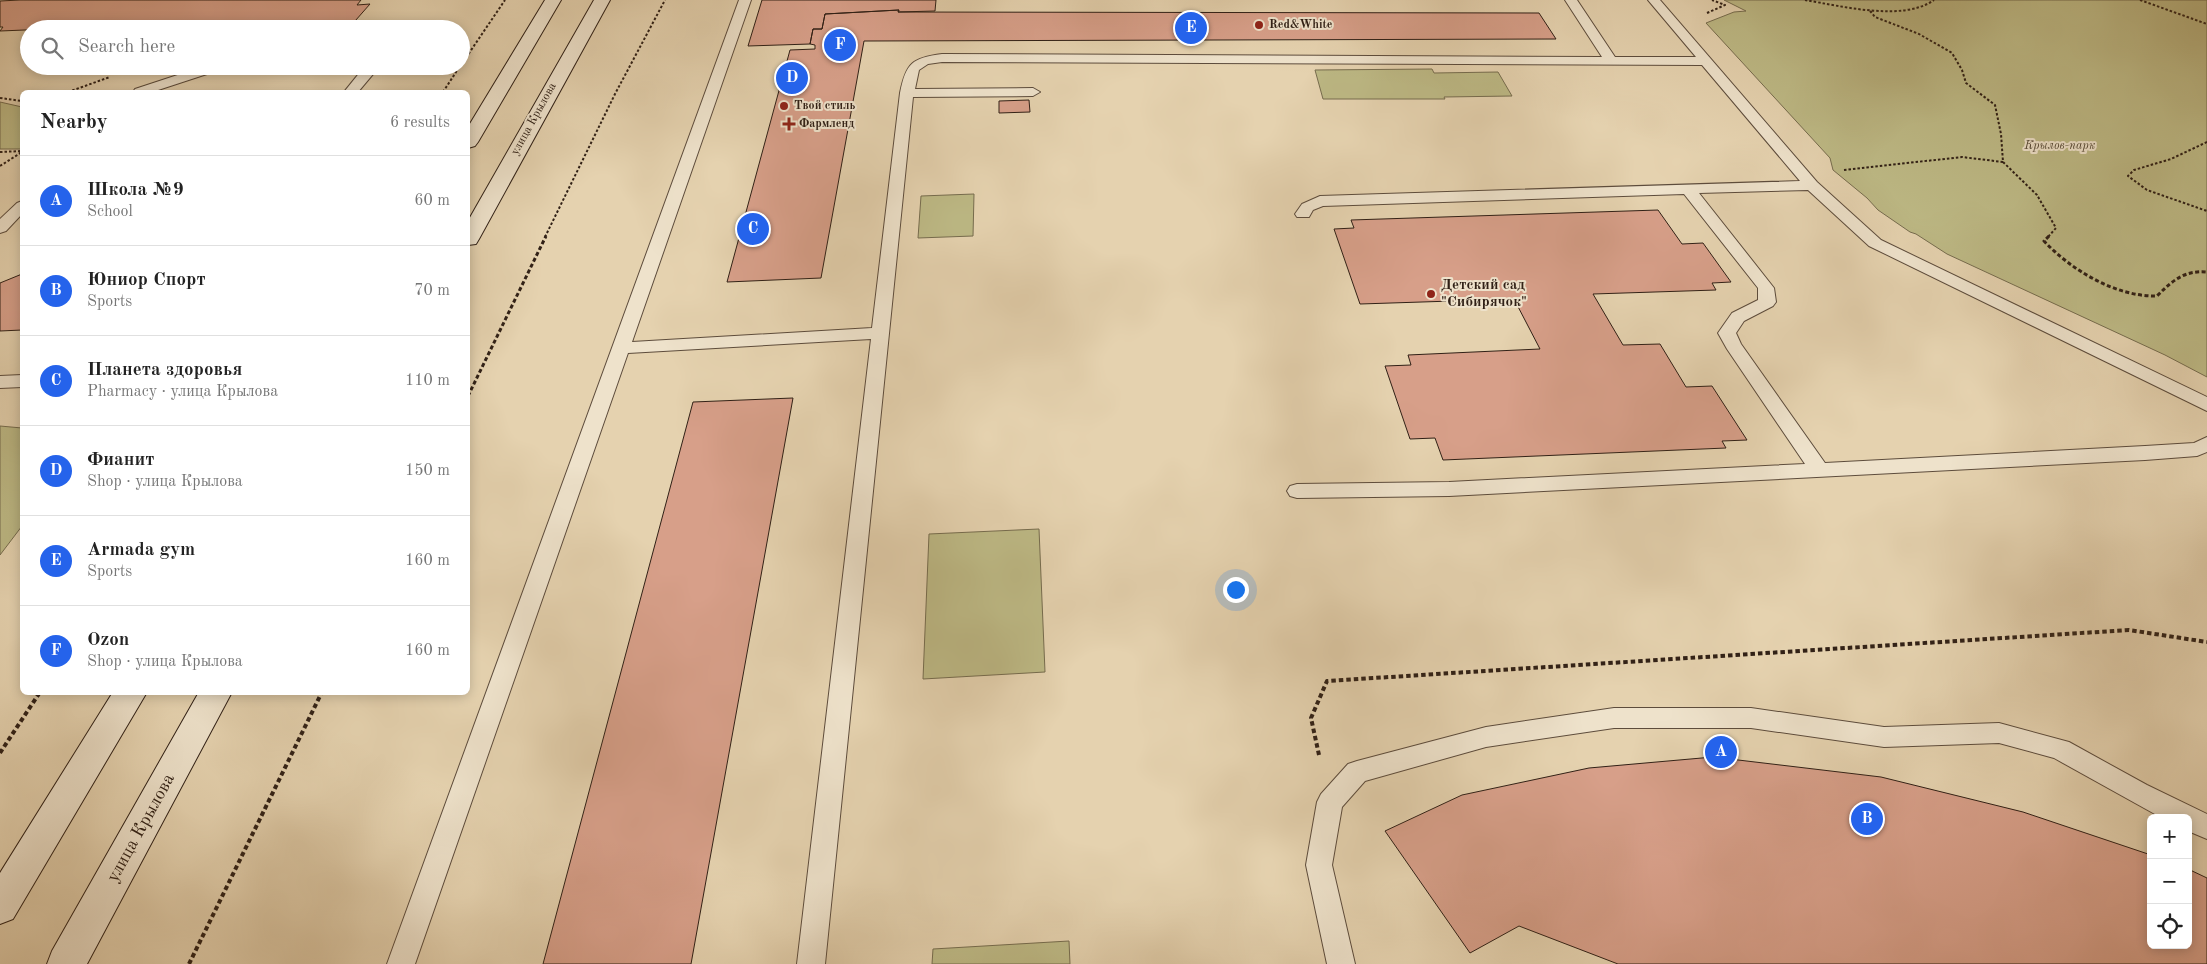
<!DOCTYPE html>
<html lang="en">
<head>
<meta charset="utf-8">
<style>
	:root { --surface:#fff; --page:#f2f2f2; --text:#222; --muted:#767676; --line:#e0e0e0; --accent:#2563eb }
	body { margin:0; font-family:"Old Standard TT",serif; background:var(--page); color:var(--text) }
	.controls { position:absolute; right:15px; bottom:15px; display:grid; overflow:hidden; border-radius:8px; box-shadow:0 2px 12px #0003 }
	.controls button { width:45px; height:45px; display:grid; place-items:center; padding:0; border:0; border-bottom:1px solid var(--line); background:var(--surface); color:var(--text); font:25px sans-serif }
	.you { position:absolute; left:1235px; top:589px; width:18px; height:18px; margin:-12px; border:4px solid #fff; border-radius:50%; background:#1a73e8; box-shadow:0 0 0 8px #1a73e833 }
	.badge { display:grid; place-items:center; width:32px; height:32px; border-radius:50%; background:var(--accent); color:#fff; font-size:16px; font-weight:700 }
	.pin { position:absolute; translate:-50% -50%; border:2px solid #fff; box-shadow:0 1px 5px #0006 }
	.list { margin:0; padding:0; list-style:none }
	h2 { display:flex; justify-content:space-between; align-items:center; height:65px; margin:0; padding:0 20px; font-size:21px }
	h2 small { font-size:16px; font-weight:400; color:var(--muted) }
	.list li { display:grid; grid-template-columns:32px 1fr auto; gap:15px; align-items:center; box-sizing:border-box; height:90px; padding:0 20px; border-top:1px solid var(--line) }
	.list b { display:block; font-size:19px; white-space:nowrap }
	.list p { margin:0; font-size:16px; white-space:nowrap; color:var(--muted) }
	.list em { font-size:16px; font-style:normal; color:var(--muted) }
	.icon { flex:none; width:28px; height:28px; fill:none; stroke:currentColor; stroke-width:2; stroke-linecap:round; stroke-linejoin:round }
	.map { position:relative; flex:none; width:2207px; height:964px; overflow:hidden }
	.search { position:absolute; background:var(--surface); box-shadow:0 2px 12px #0003; left:20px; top:20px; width:450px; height:55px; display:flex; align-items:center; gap:12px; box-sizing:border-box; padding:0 18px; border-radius:28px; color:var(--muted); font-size:19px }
	.panel { position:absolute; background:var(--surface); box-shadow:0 2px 12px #0003; left:20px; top:90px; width:450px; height:605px; border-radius:8px }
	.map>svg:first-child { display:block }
	.green { fill:#bdb985; stroke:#766c4e }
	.building { fill:#d79f89; stroke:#302016 }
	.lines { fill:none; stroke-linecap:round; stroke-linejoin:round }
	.lane-casing { stroke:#5d4c3c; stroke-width:2 }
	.secondary-casing { stroke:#302016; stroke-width:2 }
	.path-far2 { stroke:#302016; stroke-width:2; stroke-dasharray:2.5 2; stroke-linecap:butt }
	.path-far1 { stroke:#302016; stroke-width:3; stroke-dasharray:4 2.5; stroke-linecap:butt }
	.path { stroke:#302016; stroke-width:4; stroke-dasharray:4.5 3; stroke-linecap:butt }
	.lane { fill:#eee2cb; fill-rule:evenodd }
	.secondary { fill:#eee2cb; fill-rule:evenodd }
	.poi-dot { fill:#8f2418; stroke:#eee2cb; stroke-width:2 }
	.labels { text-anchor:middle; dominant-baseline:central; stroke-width:4; stroke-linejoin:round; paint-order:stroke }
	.far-poi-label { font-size:12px; font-weight:bold; fill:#302016; stroke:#eee2cb; text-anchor:start }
	.far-street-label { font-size:12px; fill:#302016; stroke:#eee2cb }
	.far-park-label { font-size:12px; font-style:italic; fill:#534632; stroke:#eee2cb }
	.poi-label { font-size:15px; font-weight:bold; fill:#302016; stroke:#eee2cb; text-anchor:start }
	.near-street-label { font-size:18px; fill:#302016; stroke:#eee2cb }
</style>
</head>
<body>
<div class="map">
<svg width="2207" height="964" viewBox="0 0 2207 964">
	<rect width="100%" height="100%" fill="#e5d2af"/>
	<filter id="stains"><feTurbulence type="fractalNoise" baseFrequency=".004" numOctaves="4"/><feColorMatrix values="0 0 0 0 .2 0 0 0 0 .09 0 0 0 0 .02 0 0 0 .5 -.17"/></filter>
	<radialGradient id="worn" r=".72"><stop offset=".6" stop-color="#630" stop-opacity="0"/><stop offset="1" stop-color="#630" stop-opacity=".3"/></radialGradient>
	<path class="green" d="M1724 0H2207V377L2165 355 1947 254 1916 234 1910 232 1878 210 1867 198 1833 170 1830 158 1706 23 1734 12 1746 11Z
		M1432 69 1434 73 1498 72 1512 96 1444 97 1445 99H1323L1315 70Z
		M0 102 22 107V147L21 149H0Z
		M974 194 973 236 918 238 921 196Z
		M0 426 22 428V526L0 555Z
		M1039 529 1045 672 923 679 929 534Z
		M1069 941 1070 964H932L933 949Z"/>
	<path class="building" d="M20 0H361L357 5 370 4 348 29H263L256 25 234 26 238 22 185 23 181 27 128 28 133 24 54 25 49 29 0 31 3 27H0V1Z
		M762 0H936L935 11 898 12 899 10 825 14 822 29H813L810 44 748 46Z
		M899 10 898 12 1539 13 1556 39 864 41 821 278 727 282 790 50 815 49V45L810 44 813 29H822L825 14Z
		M1029 100 1030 112 999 113V101Z
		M1658 210 1682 244 1703 243 1731 282 1712 283 1716 290 1593 294 1623 345 1660 344 1686 387 1712 386 1747 440 1722 441 1726 448 1443 460 1435 438 1410 439 1385 366 1411 365 1408 355 1540 349 1514 299 1360 304 1334 229 1354 228 1351 220Z
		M22 274V330L0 331V283Z
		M793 398 691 964H543L693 402Z
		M1713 757 1881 777 2023 812 2151 855V945H2188V869L2207 878V964H1618L1519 926 1470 953 1385 831 1462 795 1589 768Z"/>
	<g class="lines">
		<defs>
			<path id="lane" d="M739 0H751L632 342 872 328 900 93C906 63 912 58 942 54L1602 57 1565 0H1577L1615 57H1696L1648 0H1660L1817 182 1881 240 2207 397V411L1869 246 1808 190 1699 193 1774 288 1776 302 1773 306 1744 321 1736 333 1741 344 1825 463 2145 446 2194 443 2207 437V452L2197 456 2145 460 1449 496 1297 498 1290 496 1287 491 1290 486 1297 484 1449 482 1805 464 1727 349 1718 333 1732 313 1758 300V288L1684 194 1323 206 1313 210 1309 217H1297L1295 214 1302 204 1320 196 1800 181 1702 65 942 62 928 64 919 70 915 89 1033 88 1040 92 1033 96 913 97 825 964H797L871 339 628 353 415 964H387Z
				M205 66H378L379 67 358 92H344L361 71 207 74 152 92H133L135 89Z
				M22 201V214L6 231 0 233V219L17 203Z
				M22 375V387L0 388V376Z
				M1614 708H1751L1884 727 1999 723 2069 742 2147 785 2207 814V839L2188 831V818H2162L2054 758 1999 743 1884 747 1751 728H1614L1486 747 1365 781 1342 807 1332 865 1355 964H1327L1306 865 1317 802 1321 794 1348 764 1357 761 1486 727Z"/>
			<path id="secondary" d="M545 0H561L478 142 475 146 468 148V127Z
				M594 0H610L479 239 476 244 468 245V221Z
				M113 692H147L13 919 0 924V873Z
				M199 692H232L87 964H47L52 951Z"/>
		</defs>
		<use href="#lane" class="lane-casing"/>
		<use href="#secondary" class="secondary-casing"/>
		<path class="path-far2" d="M1805 0C1841 6 1903 22 1934 0
			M2140 0 2207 24
			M1870 11 1875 17 1919 34 1952 53 1962 70 1966 83 1995 105 2001 134 2003 162 2037 195 2056 228 2048 237
			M1707 13 1725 5 1712 0
			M461 65 505 0
			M68 92 110 77
			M443 92 460 66
			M0 98 22 101
			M2207 142 2171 159 2134 170 2128 176 2147 190 2207 211
			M0 152 22 151
			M0 166 22 152
			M1844 170 1962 157 2003 162
			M545 237 615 94 665 0"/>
		<path class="path-far1" d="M2049 236 2044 241C2071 270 2116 297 2157 296 2172 281 2184 270 2207 272
			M468 396 546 236"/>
		<path class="path" d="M0 753 40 692
			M1319 755 1311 718 1327 681 2129 630 2207 642
			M189 964 322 692"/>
		<use href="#lane" class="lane"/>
		<use href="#secondary" class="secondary"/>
	</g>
	<g class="poi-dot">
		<circle cx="1259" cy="25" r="5"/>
		<circle cx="784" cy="106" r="5"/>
		<path d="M786.5 116.5h5v5h5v5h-5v5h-5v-5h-5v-5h5z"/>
		<circle cx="1431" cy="294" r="5"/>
	</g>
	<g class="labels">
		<g class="far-poi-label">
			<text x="1269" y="25">Red&amp;White</text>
			<text x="794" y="106">Твой стиль</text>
			<text x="799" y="124">Фармленд</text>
		</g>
		<g class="far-street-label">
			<text transform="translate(534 119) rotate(-61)">улица Крылова</text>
		</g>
		<g class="far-park-label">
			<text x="2060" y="146">Крылов-парк</text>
		</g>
		<g class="poi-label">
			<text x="1441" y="285">Детский сад<tspan x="1441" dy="17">"Сибирячок"</tspan></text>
		</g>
		<g class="near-street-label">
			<text transform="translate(141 828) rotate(-61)">улица Крылова</text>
		</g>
	</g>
	<rect width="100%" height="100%" filter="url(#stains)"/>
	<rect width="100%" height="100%" fill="url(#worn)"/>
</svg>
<div class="controls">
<button>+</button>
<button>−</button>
<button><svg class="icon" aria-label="locate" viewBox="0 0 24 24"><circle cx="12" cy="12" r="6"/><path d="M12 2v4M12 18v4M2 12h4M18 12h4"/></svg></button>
</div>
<div class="you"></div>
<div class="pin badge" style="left:1721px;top:752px">A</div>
<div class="pin badge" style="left:1867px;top:819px">B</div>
<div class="pin badge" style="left:753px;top:229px">C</div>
<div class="pin badge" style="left:792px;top:78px">D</div>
<div class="pin badge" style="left:1191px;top:28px">E</div>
<div class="pin badge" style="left:840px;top:45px">F</div>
<div class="search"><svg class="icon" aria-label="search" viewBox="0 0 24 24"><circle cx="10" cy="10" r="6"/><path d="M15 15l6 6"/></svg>Search here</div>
<section class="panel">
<h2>Nearby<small>6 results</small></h2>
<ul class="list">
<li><span class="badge">A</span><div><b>Школа №9</b><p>School</p></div><em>60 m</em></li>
<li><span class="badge">B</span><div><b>Юниор Спорт</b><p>Sports</p></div><em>70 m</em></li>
<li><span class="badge">C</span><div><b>Планета здоровья</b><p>Pharmacy · улица Крылова</p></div><em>110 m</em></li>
<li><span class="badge">D</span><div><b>Фианит</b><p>Shop · улица Крылова</p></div><em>150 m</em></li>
<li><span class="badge">E</span><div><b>Armada gym</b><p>Sports</p></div><em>160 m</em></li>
<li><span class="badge">F</span><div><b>Ozon</b><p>Shop · улица Крылова</p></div><em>160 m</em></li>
</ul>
</section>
</div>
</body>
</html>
